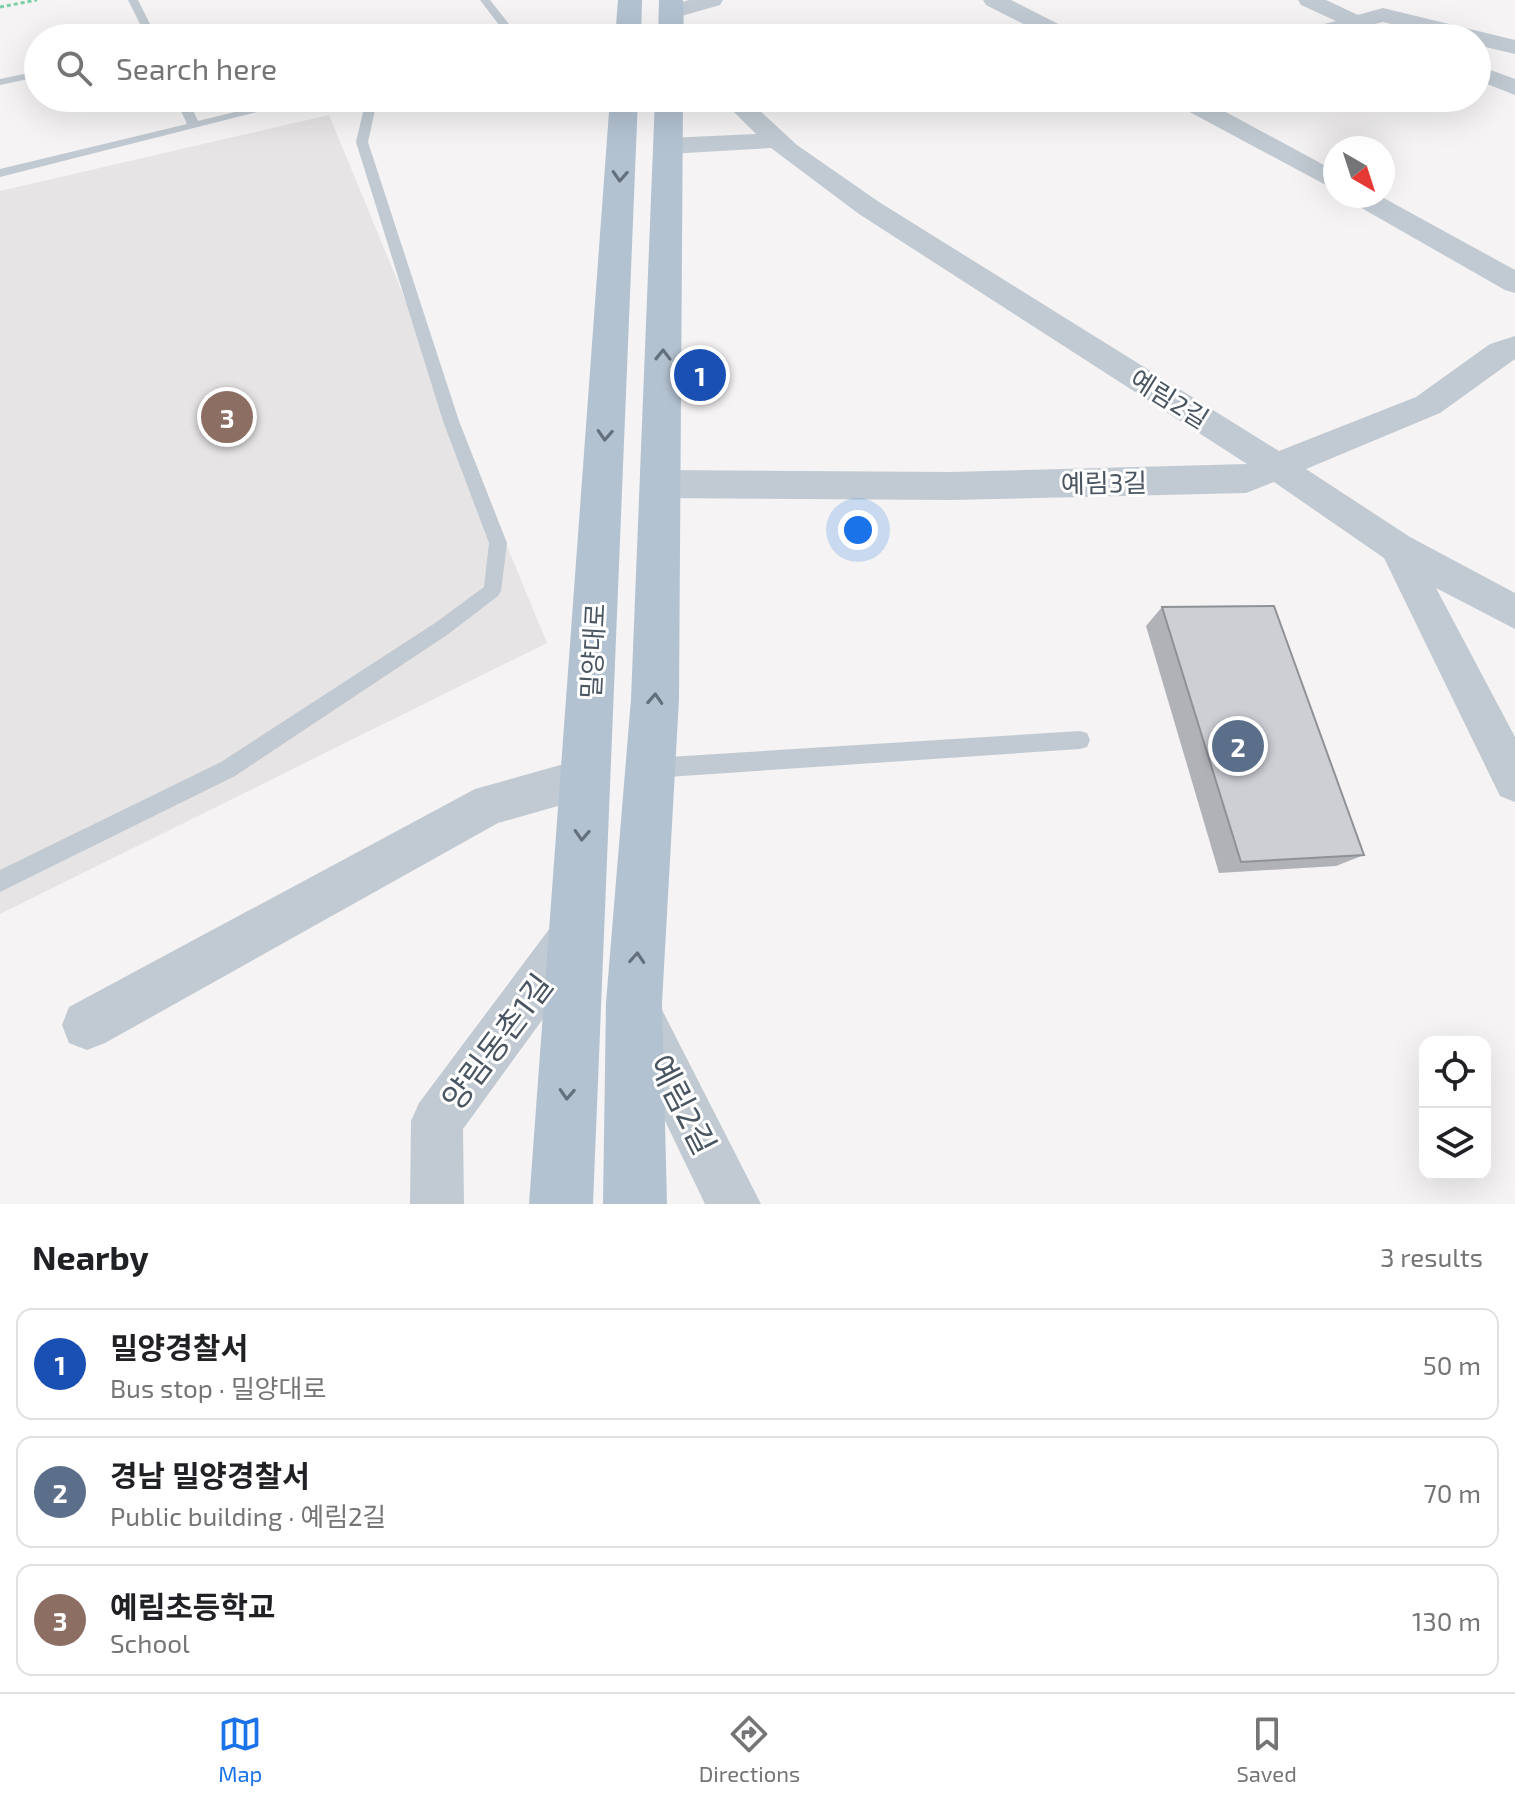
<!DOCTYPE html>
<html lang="en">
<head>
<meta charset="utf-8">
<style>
	:root { --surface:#fff; --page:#f6f6f6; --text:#202124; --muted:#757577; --line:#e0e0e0; --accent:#1a73e8 }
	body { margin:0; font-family:"Exo 2","Noto Sans KR",sans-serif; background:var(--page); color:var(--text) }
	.controls { position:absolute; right:24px; bottom:24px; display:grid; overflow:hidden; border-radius:16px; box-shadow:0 8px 32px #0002 }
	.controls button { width:72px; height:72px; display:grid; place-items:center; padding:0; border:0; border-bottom:2px solid var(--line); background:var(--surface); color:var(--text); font:40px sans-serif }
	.compass { position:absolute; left:1323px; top:136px; width:72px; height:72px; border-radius:50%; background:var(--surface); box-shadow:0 8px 32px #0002; rotate:141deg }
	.you { position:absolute; left:858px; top:530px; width:28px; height:28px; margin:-20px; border:6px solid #fff; border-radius:50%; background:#1a73e8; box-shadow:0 0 0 12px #1a73e833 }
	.badge { display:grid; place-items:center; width:52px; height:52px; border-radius:50%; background:var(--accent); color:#fff; font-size:26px; font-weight:700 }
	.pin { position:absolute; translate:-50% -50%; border:4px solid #fff; box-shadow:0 2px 8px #0006 }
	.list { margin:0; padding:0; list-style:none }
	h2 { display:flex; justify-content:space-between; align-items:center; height:104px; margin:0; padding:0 32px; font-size:34px }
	h2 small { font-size:26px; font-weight:400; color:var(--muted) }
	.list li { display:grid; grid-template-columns:52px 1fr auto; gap:24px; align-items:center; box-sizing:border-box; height:112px; margin:0 16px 16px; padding:0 16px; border:2px solid var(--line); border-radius:16px }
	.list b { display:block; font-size:30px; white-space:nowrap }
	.list p { margin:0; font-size:26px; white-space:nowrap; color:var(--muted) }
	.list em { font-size:26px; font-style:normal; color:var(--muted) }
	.icon { flex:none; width:44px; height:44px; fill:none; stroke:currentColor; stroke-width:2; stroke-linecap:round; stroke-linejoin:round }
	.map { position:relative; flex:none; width:1515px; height:1204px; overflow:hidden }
	.search { position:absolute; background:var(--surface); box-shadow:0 8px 32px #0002; left:24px; right:24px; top:24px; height:88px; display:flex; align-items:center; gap:20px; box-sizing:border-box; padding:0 28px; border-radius:44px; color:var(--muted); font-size:30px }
	.sheet { height:488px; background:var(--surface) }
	nav { display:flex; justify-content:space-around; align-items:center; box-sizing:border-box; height:112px; border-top:2px solid var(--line); background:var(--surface); font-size:22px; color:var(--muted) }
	nav a { display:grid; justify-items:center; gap:4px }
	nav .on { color:var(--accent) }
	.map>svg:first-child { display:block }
	.education { fill:#e6e4e5 }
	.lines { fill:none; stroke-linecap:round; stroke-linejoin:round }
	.path { stroke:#7ad0a6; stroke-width:3; stroke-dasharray:4 3; stroke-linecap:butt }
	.lane { fill:#c1cad2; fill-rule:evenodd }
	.street { fill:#c1cad2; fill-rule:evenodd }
	.primary { fill:#b3c2d1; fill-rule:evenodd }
	.wall { fill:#b0b2b7 }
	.building { fill:#cdcfd5; stroke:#909195; stroke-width:2 }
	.oneway { stroke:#64717d }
	.labels { text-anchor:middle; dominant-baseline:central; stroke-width:6; stroke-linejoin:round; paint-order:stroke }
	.street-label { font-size:26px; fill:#4a5661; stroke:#fff }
	.near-street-label { font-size:32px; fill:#4a5661; stroke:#fff }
</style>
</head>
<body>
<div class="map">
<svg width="1515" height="1204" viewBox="0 0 1515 1204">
	<rect width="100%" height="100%" fill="#f5f3f3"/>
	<path class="education" d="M329 115 547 643 0 914V191Z"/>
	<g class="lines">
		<path class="path" d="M0 7 37 0"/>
		<path class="lane" d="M128 0H138L157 38H147Z
			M480 0H490L520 38H509Z
			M629 22 633 23V27L577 38H555Z
			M38 71V77L0 85V79Z
			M175 98H187L198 121 292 98H312L0 177V169L187 124Z
			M378 98H392L375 110 368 142 459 421 507 543 501 591 498 596 447 635 235 776 0 892V870L221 762 435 623 484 587 489 543 443 421 356 142 364 108Z
			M1080 731 1087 733 1090 740 1087 747 1080 749 653 778 646 775 643 768 646 761 653 758Z"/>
		<path class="street" d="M689 0H723L720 5 671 19 660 12 663 7Z
			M983 0H1011L1076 33 1079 38H1051L986 5Z
			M1298 0H1326L1358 15 1383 8 1515 40V54L1477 45V38H1450L1383 22 1375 24 1373 31 1365 33 1354 29 1321 38H1284L1287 33 1336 21 1301 5Z
			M1477 65 1515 79V95L1477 80Z
			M720 98H746L797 145 879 202 1279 451 1416 397 1490 344 1515 336V359L1440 413 1306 469 1410 537 1515 593V629L1436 588 1515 737V802L1500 796 1384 558 1274 482 1246 493 950 500 660 498 648 494 643 484 648 474 660 470 950 472 1247 464 859 214 771 148 668 154 659 151 655 146 659 141 668 138 756 134Z
			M1170 98H1200L1335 171V190L1173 103Z
			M1347 196H1380L1515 270V293L1505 290 1351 202Z
			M585 758 600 764 606 779 600 794 498 823 105 1043 87 1050 69 1043 62 1025 69 1007 475 789Z
			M576 909 593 916 600 933 593 950 463 1129 464 1204H410L411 1121 419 1103 559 916Z
			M640 992 657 1000 761 1204H705L615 1017 623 1000Z"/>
		<path class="primary" d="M618 0H642L641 38H615Z
			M659 0H683L684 38H658Z
			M610 98H638L593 1204H529Z
			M655 98H683L679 699 662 1003 667 1204H603L606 1003 631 699Z"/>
	</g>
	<path class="wall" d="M1162 607 1364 855 1336 866 1219 873 1146 626Z"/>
	<path class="building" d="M1274 606 1364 855 1241 862 1162 607Z"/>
	<defs><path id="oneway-chevron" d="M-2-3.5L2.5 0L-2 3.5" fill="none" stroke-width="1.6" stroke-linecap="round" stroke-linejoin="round" transform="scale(2)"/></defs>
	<g class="oneway">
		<use href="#oneway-chevron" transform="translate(620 176) rotate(93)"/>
		<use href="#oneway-chevron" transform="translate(663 355) rotate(-89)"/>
		<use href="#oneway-chevron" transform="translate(605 435) rotate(93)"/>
		<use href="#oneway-chevron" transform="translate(655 699) rotate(-87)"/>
		<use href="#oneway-chevron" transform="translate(582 835) rotate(93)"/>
		<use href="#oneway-chevron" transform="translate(637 958) rotate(-86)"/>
		<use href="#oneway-chevron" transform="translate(567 1094) rotate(93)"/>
	</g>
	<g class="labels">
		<g class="street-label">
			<text transform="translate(1170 398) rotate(32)">예림2길</text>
			<text transform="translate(1104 482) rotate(-1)">예림3길</text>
			<text transform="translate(592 651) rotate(-87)">밀양대로</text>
		</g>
		<g class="near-street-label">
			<text transform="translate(496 1041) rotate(-53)">양림동촌1길</text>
			<text transform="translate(684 1104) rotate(63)">예림2길</text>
		</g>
	</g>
</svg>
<div class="controls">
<button><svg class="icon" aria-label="locate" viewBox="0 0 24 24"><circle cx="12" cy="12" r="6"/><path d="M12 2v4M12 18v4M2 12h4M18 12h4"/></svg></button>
<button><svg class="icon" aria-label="layers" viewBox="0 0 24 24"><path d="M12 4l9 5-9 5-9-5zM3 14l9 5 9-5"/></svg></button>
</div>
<svg class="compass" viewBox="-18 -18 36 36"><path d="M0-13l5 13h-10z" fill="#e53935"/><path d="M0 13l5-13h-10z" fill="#757577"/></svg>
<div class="you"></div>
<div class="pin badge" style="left:700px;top:375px;background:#1a4fb4">1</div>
<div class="pin badge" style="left:1238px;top:746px;background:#5c6f8a">2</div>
<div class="pin badge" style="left:227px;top:417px;background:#8d6e63">3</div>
<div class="search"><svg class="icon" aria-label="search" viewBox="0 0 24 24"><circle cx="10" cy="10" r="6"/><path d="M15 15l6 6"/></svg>Search here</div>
</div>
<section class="sheet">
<h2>Nearby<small>3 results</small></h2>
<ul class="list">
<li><span class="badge" style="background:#1a4fb4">1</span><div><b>밀양경찰서</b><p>Bus stop · 밀양대로</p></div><em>50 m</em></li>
<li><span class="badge" style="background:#5c6f8a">2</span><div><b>경남 밀양경찰서</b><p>Public building · 예림2길</p></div><em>70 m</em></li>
<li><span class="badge" style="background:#8d6e63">3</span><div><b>예림초등학교</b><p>School</p></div><em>130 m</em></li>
</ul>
</section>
<nav>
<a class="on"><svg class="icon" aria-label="map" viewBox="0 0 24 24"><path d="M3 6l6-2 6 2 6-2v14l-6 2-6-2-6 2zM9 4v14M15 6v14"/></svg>Map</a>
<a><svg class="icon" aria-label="directions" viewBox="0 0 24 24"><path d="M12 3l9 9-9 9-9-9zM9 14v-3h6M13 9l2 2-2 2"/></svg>Directions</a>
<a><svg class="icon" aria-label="saved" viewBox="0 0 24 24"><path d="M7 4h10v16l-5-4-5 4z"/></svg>Saved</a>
</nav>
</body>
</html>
